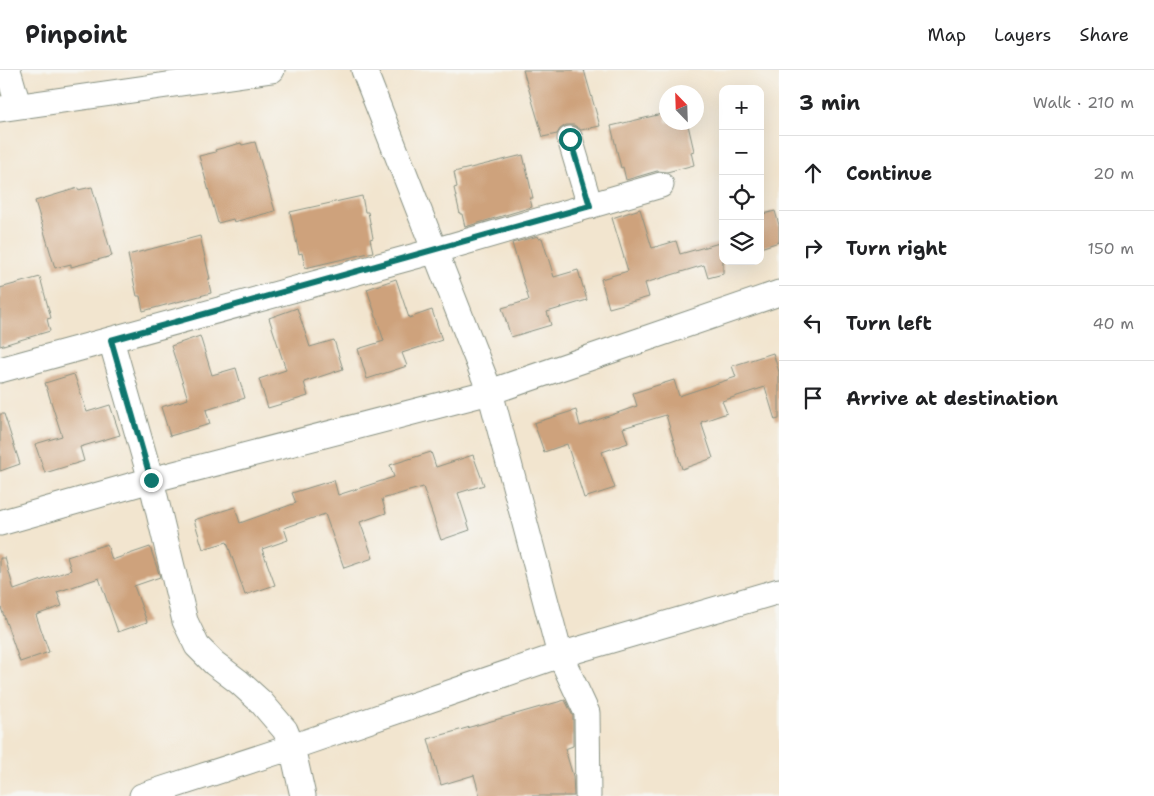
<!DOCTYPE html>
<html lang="en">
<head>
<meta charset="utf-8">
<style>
	:root { --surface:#fff; --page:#f2f2f2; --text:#202124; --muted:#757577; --line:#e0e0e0 }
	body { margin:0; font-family:"Shantell Sans",sans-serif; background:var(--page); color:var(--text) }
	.controls { position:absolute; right:15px; top:15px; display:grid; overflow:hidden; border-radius:10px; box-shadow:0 5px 20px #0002 }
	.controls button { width:45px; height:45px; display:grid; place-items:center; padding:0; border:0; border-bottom:1px solid var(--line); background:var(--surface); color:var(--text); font:25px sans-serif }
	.compass { position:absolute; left:659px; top:15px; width:45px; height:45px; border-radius:50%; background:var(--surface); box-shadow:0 5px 20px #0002; rotate:337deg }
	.stop { position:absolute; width:15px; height:15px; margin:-11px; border:4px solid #0f766e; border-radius:50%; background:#fff }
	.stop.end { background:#0f766e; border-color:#fff; box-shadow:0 1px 5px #0008 }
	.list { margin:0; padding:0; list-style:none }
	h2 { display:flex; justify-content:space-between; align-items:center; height:65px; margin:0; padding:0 20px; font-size:21px }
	h2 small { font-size:16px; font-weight:400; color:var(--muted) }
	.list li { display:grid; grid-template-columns:32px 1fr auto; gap:15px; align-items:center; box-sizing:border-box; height:75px; padding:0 20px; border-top:1px solid var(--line) }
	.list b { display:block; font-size:19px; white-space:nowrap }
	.list em { font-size:16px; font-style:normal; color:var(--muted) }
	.icon { flex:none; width:28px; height:28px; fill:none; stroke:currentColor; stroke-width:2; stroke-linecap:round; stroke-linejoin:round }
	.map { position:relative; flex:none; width:779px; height:726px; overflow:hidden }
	header { display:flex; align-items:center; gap:30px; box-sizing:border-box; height:70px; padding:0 25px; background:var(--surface); border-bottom:1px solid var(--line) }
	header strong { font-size:24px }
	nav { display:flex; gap:28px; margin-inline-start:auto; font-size:18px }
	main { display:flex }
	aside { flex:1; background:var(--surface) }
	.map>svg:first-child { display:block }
	.building { fill:#cea27c }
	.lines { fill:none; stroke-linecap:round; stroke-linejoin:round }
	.minor-casing { stroke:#889182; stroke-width:27 }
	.minor { stroke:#fff; stroke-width:25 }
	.route { stroke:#0f766e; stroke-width:6 }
</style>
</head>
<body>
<header>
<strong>Pinpoint</strong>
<nav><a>Map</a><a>Layers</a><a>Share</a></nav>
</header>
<main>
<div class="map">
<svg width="779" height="726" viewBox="0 0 779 726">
	<rect width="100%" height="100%" fill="#f6f6f2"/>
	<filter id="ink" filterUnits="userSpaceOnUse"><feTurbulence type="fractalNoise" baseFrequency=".02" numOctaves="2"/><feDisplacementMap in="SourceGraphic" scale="10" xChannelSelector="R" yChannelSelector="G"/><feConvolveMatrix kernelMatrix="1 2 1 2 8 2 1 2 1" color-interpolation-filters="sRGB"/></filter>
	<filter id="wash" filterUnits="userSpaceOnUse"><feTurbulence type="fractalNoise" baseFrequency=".0096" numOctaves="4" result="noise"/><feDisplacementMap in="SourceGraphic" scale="20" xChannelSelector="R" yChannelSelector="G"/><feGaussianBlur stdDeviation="1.12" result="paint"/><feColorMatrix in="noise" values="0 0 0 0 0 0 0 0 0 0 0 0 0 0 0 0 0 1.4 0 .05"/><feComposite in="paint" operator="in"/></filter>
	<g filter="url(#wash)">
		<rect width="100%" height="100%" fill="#f2e5cf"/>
		<g id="blocks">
			<path class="building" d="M523 0H584L600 56 581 60 574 55H566L560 59 557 64 543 67Z
				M666 43V52H685L686 55H688L694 81 691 82 694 95 667 102 657 101 626 110 623 97 621 98 611 56Z
				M255 72 275 141 234 152 233 149 218 153 199 86 216 82 215 80 241 73 242 75Z
				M523 85 533 128H530L532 137 465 157 462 144H460L454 118 457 117 454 102Z
				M92 117 112 186 71 197V194L55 198 35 131 78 118V120Z
				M362 126 365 142H368L373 168 370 169 373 182 305 198 302 183 299 184 290 142Z
				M640 139 652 178 676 171 680 184 723 172V204L708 208 704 195 645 213 649 227 609 238 601 209 628 201 612 148Z
				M775 141 779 155V172L760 178V145Z
				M200 166 210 209H208L211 223 143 241 140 226H137L128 185Z
				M538 166 539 169 542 168 554 207 578 200 587 230 547 242 551 255 511 267 502 238 529 230 512 173Z
				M40 207 51 248 47 249 50 261 0 276V218Z
				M396 209 409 248 432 240 442 270 402 283 407 296 367 309 358 279 384 271 367 219Z
				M297 238 310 277 334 270 343 299 304 312 308 326 268 338 259 309 286 300 269 248Z
				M200 266 212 305 236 298 245 328 206 340 210 354 170 366 161 337 188 329 171 276Z
				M773 283 779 302V349L775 350 765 317 722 331 727 343 701 352 713 388 682 399 666 345 623 358 628 373 602 382 615 418 584 428 567 374 544 382 534 353 576 340 580 356 637 336 633 323 674 310 679 326 736 307 732 296Z
				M74 304 87 342 110 335 120 365 80 377 84 391 45 403 35 374 62 366 45 313Z
				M0 344H4L20 394 0 401Z
				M431 382 436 397 473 385 484 415 458 423 470 460 441 470 423 417 382 429 386 443 360 452 373 488 344 498 325 444 284 458 288 470 262 479 275 515 245 525 227 472 203 479 194 450 235 437 240 453 296 433 292 423 334 410 338 425 394 407 390 395Z
				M107 474 112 490 150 477 160 507 134 516 147 552 118 562 99 508 57 522 62 536 36 545 49 582 20 592 0 535V488H5L14 520 71 500 67 487Z
				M565 630 573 646V676L565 679 573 706 574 726H480L474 705 441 715 428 669Z"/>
		</g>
	</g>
	<g filter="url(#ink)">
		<use href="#blocks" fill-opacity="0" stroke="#889182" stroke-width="1"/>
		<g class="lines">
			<defs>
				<path id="minor" d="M8 0 18 35
					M364 0 490 322 560 585 587 643 588 726
					M0 39 272 0
					M570 69 590 136
					M111 270 151 410 185 551 197 576 214 593 239 612 261 632 285 660 292 677 303 726
					M0 300 434 181 661 115
					M0 453 151 410 490 322 779 223
					M142 726 292 677 560 585 779 521"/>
			</defs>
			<use href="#minor" class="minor-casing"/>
			<use href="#minor" class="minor"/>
		</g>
	</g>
	<g class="lines" filter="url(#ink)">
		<path class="route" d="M151 410 111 270 590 136 570 69"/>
	</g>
</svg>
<div class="controls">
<button>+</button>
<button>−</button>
<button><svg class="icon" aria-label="locate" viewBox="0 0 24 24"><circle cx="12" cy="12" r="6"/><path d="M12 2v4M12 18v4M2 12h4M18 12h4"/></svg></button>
<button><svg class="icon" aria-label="layers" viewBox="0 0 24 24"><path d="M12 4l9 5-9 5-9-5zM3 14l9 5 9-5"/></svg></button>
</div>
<svg class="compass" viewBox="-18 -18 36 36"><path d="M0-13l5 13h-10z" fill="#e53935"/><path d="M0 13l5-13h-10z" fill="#757577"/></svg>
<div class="stop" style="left:570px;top:69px"></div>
<div class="stop end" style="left:151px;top:410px"></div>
</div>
<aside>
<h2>3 min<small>Walk · 210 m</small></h2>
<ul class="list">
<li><svg class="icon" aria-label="ahead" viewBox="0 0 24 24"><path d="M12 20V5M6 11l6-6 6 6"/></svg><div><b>Continue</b></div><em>20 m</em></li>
<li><svg class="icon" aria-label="right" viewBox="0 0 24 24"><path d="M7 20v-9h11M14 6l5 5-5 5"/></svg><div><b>Turn right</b></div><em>150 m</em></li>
<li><svg class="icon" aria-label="left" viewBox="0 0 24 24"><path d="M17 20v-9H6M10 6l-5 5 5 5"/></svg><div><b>Turn left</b></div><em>40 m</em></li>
<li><svg class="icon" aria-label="arrive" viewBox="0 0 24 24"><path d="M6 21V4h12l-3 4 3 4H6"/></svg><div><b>Arrive at destination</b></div></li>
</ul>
</aside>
</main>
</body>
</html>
